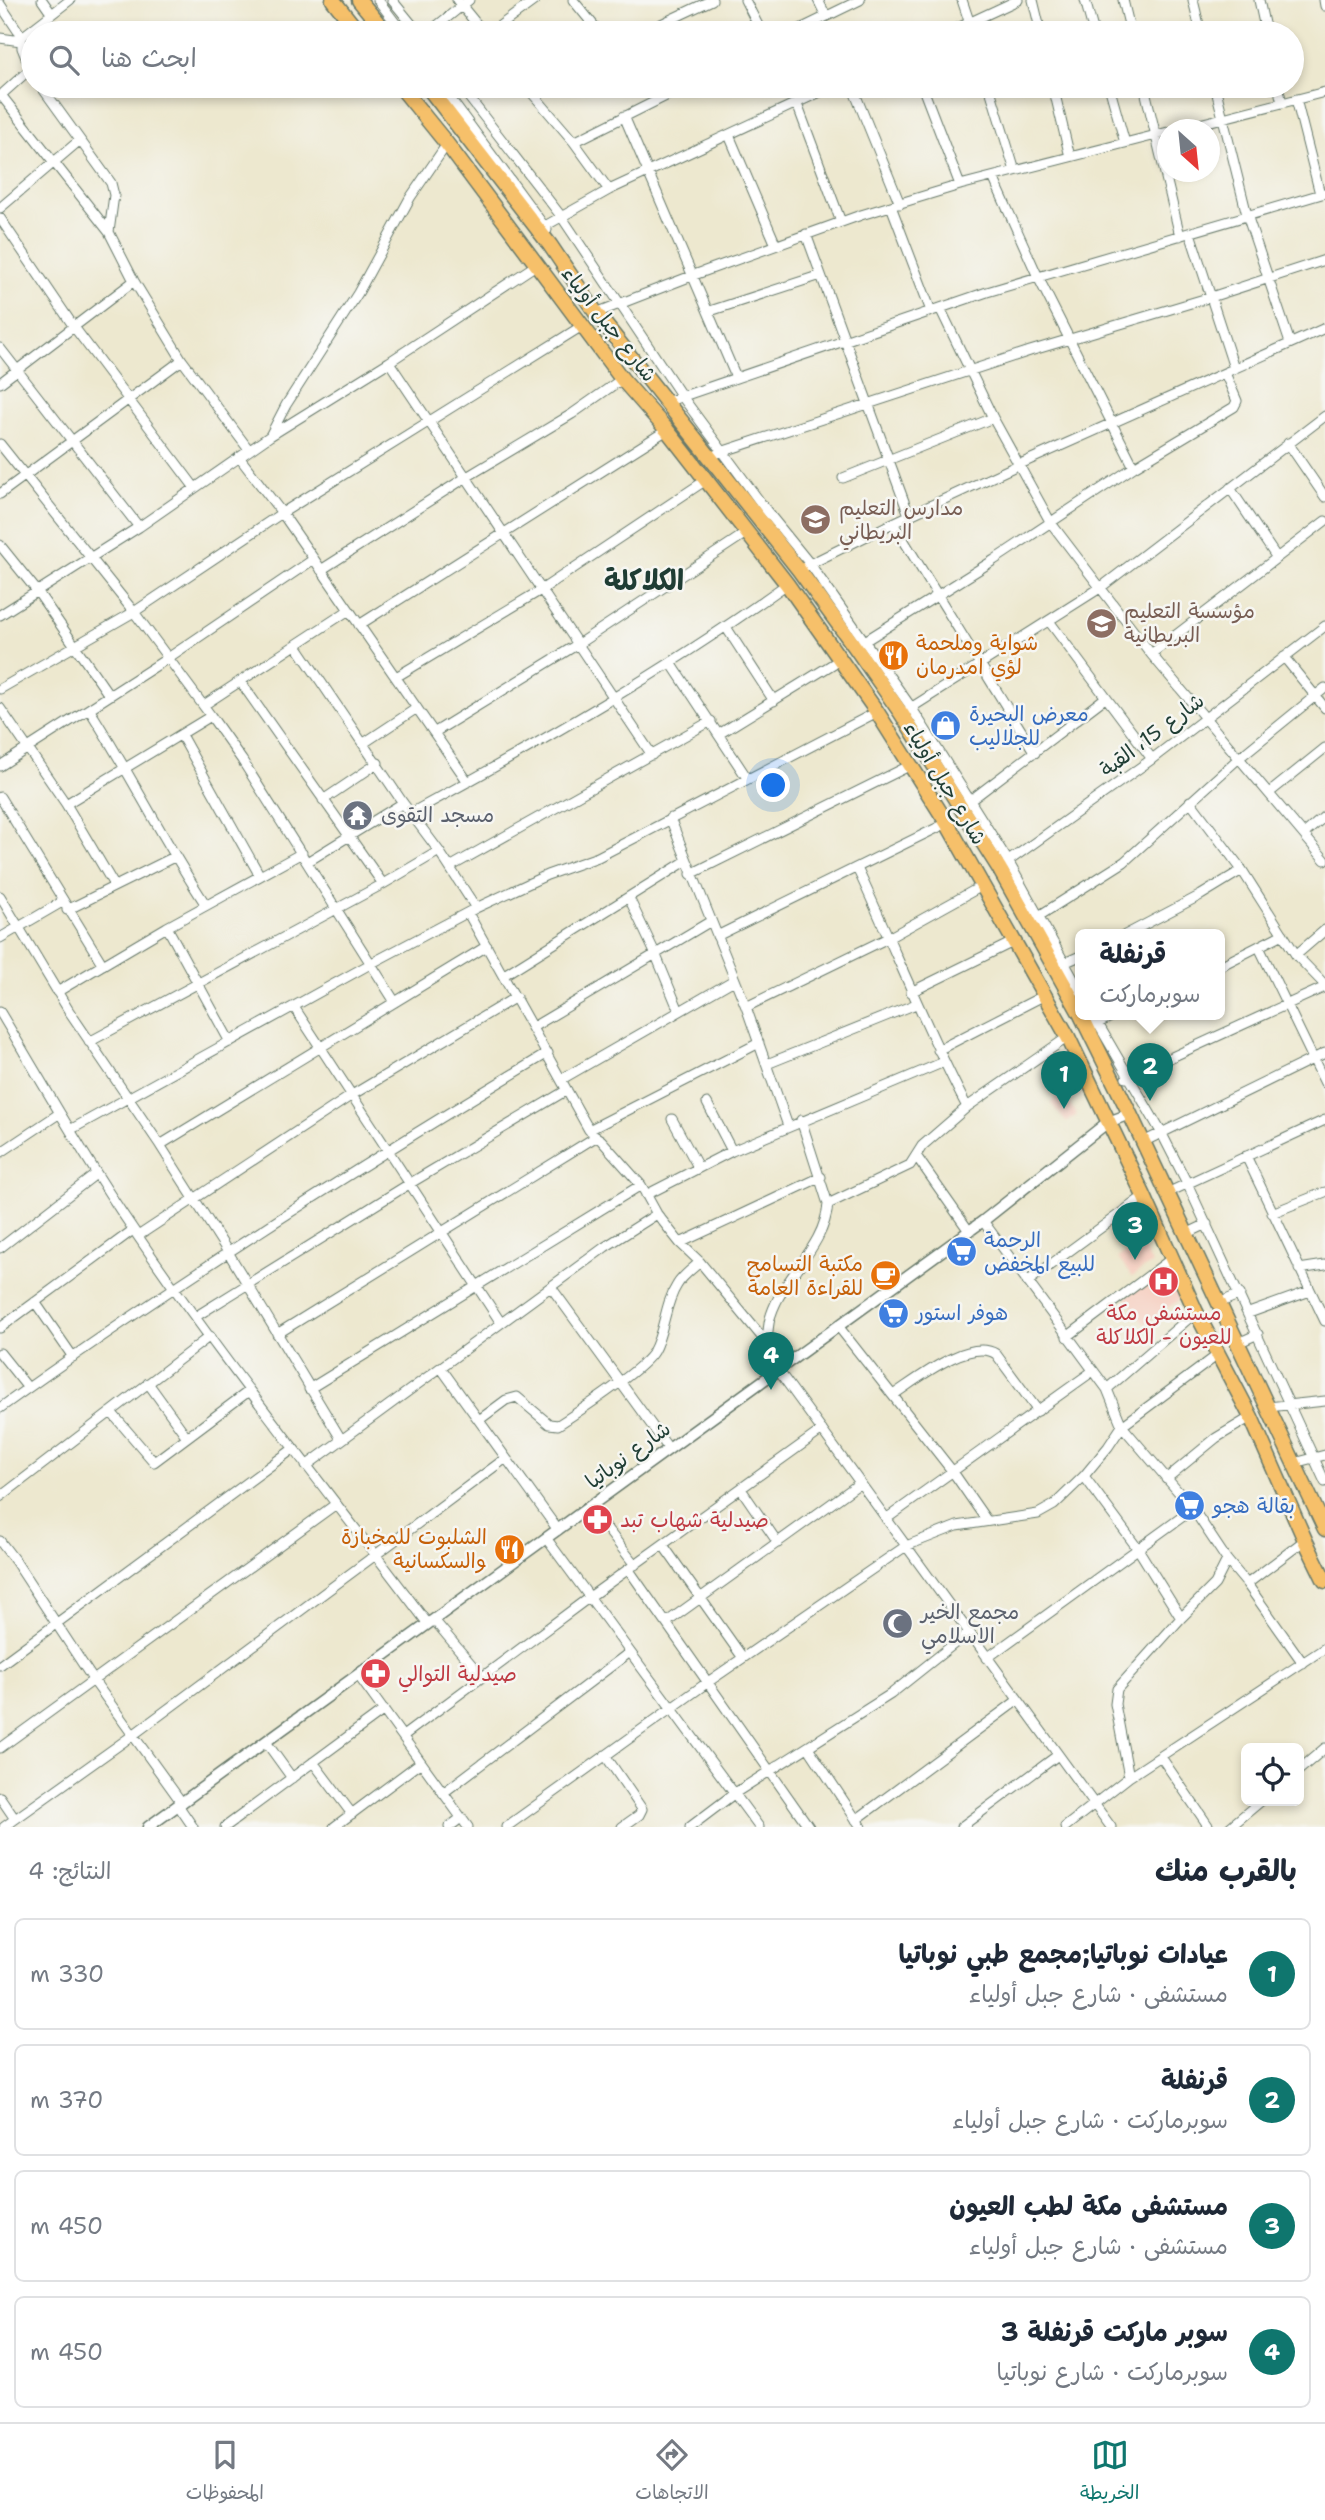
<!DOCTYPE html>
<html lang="ar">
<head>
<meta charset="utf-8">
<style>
	:root { --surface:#fff; --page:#f2f2f3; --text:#1f2937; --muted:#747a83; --line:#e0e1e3; --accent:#0f766e }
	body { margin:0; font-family:"Shantell Sans","Playpen Sans Arabic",sans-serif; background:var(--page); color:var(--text); direction:rtl }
	.controls { position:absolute; right:21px; bottom:21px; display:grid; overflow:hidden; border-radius:10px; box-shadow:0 4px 10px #0003 }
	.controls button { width:63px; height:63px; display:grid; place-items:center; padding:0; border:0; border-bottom:2px solid var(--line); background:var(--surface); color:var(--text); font:35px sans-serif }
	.compass { position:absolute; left:1157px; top:119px; width:63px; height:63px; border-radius:50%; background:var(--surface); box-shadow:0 4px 10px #0003; rotate:153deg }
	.you { position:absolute; left:774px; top:786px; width:24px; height:24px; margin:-18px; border:5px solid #fff; border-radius:50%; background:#1a73e8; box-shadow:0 0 0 10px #1a73e833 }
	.badge { display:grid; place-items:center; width:46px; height:46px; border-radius:50%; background:var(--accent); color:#fff; font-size:23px; font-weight:700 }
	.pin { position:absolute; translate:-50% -58px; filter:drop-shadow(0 2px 4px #0008) }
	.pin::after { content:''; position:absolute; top:37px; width:24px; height:21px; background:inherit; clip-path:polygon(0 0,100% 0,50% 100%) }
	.popup { position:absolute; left:1075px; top:929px; width:150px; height:91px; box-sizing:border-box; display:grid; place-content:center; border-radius:10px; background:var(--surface); filter:drop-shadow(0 2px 5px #0005); font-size:23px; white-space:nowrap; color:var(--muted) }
	.popup b { font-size:26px; color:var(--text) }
	.popup::after { content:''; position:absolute; left:50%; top:100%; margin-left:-14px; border:14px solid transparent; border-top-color:var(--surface) }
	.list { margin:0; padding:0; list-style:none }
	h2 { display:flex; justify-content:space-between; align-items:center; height:91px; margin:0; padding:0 28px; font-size:30px }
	h2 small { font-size:23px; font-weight:400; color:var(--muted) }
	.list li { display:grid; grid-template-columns:46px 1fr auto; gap:21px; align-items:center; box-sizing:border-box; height:112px; margin:0 14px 14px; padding:0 14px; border:2px solid var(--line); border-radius:10px }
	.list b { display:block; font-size:26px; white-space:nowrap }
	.list p { margin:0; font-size:23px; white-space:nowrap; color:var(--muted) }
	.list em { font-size:23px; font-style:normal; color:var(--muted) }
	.icon { flex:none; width:38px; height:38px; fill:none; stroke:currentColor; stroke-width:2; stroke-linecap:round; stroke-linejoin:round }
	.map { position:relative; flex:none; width:1325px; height:1827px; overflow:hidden; direction:ltr }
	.search { position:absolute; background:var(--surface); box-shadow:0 4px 10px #0003; left:21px; right:21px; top:21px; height:77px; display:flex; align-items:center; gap:18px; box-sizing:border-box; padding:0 24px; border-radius:38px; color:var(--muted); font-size:26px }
	.sheet { height:595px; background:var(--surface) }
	nav { display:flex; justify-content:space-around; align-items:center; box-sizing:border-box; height:98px; border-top:2px solid var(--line); background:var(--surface); font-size:19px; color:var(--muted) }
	nav a { display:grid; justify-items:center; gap:4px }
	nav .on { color:var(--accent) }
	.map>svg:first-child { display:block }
	.built { fill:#f6d2c4 }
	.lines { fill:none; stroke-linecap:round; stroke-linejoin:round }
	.minor-casing { stroke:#67796a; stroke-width:11 }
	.tertiary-casing { stroke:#67796a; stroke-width:13 }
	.primary-casing { stroke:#67796a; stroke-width:17 }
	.minor { stroke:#fff; stroke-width:9 }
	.tertiary { stroke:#fff; stroke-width:10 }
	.primary { stroke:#f6c06b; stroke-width:14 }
	.labels { text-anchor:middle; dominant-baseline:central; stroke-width:5; stroke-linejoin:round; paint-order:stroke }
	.street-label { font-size:21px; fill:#1f3d34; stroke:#f6f6f2 }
	.education-label { font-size:21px; fill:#785e54; stroke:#f6f6f2; text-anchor:start }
	.food-label { font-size:21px; fill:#c56008; stroke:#f6f6f2; text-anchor:end }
	.shop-label { font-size:21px; fill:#366cbe; stroke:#f6f6f2; text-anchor:start }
	.worship-label { font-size:21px; fill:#5b616d; stroke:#f6f6f2; text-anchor:start }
	.health-label { font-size:21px; fill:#be3a42; stroke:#f6f6f2; text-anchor:start }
	.district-label { font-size:28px; font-weight:bold; fill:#1f3d34; stroke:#f6f6f2 }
</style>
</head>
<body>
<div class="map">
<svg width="1325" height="1827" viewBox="0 0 1325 1827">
	<rect width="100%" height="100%" fill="#f6f6f2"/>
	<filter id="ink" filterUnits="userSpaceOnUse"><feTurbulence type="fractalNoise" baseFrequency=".0143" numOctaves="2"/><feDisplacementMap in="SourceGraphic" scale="14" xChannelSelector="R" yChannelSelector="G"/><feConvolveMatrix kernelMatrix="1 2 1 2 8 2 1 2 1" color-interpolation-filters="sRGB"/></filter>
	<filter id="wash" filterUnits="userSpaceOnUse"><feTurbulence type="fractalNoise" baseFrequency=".00686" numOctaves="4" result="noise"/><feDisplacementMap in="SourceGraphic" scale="28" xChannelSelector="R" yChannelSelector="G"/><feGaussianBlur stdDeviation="1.57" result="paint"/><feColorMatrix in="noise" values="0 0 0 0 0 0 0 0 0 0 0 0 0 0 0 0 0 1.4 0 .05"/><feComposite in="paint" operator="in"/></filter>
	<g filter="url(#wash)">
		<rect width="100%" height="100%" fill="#ede8cf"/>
		<path class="built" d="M1061 1092 1077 1115 1066 1122 1051 1103Z
			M1140 1243 1152 1263 1132 1277 1118 1258Z
			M1172 1266 1185 1296 1144 1324 1126 1297Z"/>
	</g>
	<g filter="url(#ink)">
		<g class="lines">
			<defs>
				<path id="minor" d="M42 0 51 13
					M378 0 403 33
					M392 0 419 33
					M457 0 484 33
					M573 0 600 33
					M745 0 762 33
					M818 0 826 16
					M962 0 973 33
					M1033 0 1041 33
					M1085 0 1094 33
					M1123 0 1131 33
					M1193 0 1201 33
					M1259 0 1266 33
					M1324 0 1325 6
					M0 4 22 37
					M428 33 469 0
					M490 33 535 0
					M642 33 712 0
					M792 33 860 0
					M947 33 1018 0
					M0 38 21 41
					M33 75 22 48V37L70 0
					M41 86 111 183 114 195 109 232
					M441 86 547 230
					M460 86 561 216 681 395 766 510 810 564 911 707 1008 861 1080 991
					M526 86 574 142 609 190
					M852 86 900 204
					M922 86 960 185
					M989 86 1015 171
					M1053 86 1070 157
					M1109 86 1125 143
					M1144 86 1180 236
					M1215 86 1247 215 1290 343
					M1278 86 1282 103
					M531 91 540 86
					M465 93 475 86
					M1 95 109 232 134 281 182 360 249 450
					M0 96 29 70
					M1296 99 1320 194
					M797 104 841 222
					M624 116 736 377
					M1176 130 1325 92
					M729 135 776 245
					M574 142 686 86
					M993 177 1038 277 1134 467
					M891 206 931 311
					M0 208 80 140
					M0 218 74 327 195 488
					M545 226 609 190 833 86
					M1190 233 1234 368
					M806 234 909 515
					M940 308 993 418 1051 523 1151 654 1325 860
					M710 311 821 275
					M596 313 694 275 861 215 960 185 1168 132
					M0 348 139 527
					M389 362 652 755
					M0 383 134 281
					M666 402 987 292 1325 193
					M271 434 286 405 358 293 410 198 447 144
					M1288 443 1325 497
					M0 444 134 612 211 716 242 760 395 1002
					M718 453 1030 351 1211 297 1325 260
					M239 457 282 513 468 782
					M843 478 993 418
					M1230 488 1277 558
					M0 494 182 360
					M893 523 1035 753
					M0 545 37 591 109 695
					M806 566 893 523 1018 465 1325 328
					M321 570 465 478 572 414 622 379
					M0 615 139 527 270 436 389 362 536 265
					M1049 621 1152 759
					M359 625 667 430
					M726 627 774 701
					M860 644 994 560 1134 467 1234 407 1237 401 1225 373
					M296 645 403 803 439 851 476 908
					M1151 654 1325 521
					M1284 657 1325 708
					M671 663 747 778
					M396 677 541 590 706 480
					M240 681 383 884
					M0 689 134 612 282 513 582 326
					M204 705 349 610
					M0 708 66 804 114 885
					M89 709C130 773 164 842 206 905
					M906 711 1100 588 1325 416
					M435 732 578 644 746 533
					M719 734 841 659
					M181 735 260 876
					M364 743 417 708
					M0 766 168 658 314 559
					M1269 793 1325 748
					M0 797 103 965
					M323 800 378 763
					M1190 801 1242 870 1296 955 1325 985
					M967 803 1105 698
					M66 804 211 716
					M411 813C540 743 667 670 787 584
					M670 818 746 1007 788 1126
					M1304 834 1325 816
					M307 862 403 803
					M1003 865 1152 759 1325 626
					M450 867 711 721
					M857 868C894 947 926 1029 967 1107
					M691 874 911 765
					M0 896 69 1011 160 1145 228 1252 341 1439
					M629 898 655 953 679 1011
					M67 910 174 857
					M468 913 589 1130 759 1043
					M1034 919 1124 862 1239 758 1325 688
					M167 927 230 1042
					M1125 935 1201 895 1242 870
					M717 936 947 823
					M0 938 62 902
					M1259 947 1325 1083
					M1296 955 1325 930
					M1062 964 1080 956
					M1220 966 1283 934
					M504 975 686 861
					M57 992 167 927 302 853
					M911 992 1015 941
					M294 1007 501 1323
					M746 1007 890 937 982 886
					M0 1012C44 1085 85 1159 133 1229 225 1365 329 1492 428 1624
					M1093 1015 1161 1132 1187 1183 1325 1482
					M1094 1025 1115 1015
					M533 1027 711 921
					M89 1042 383 884 439 851
					M938 1050 1045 995
					M767 1064 916 1004
					M1126 1078 1325 987
					M562 1079 734 980
					M707 1103 732 1151
					M672 1119 698 1167
					M70 1130 372 963 476 908 547 875 598 857 877 712
					M593 1135 601 1140 641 1185 657 1214 680 1243 700 1262 785 1365
					M1143 1142 1325 1053
					M160 1145 487 946
					M0 1153 60 1113
					M1246 1156 1325 1321
					M917 1157 969 1231
					M1167 1193 1325 1120
					M646 1195 732 1151 944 1062
					M828 1204 910 1165 922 1146 967 1107 1068 1037
					M1272 1213 1325 1192
					M983 1221 1107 1389 1122 1426 1193 1509 1227 1560 1247 1584 1303 1663
					M1186 1234 1207 1224
					M138 1236 352 1095 516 997
					M680 1243 821 1177
					M0 1248 96 1174
					M1299 1269 1325 1265
					M1027 1282 1144 1196
					M551 1287 669 1449
					M35 1302 73 1357
					M1219 1303 1240 1294
					M1249 1313 1310 1291
					M195 1317 409 1184 567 1090
					M838 1326 953 1472 987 1521
					M0 1328 133 1230
					M277 1334 594 1138
					M1067 1337 1171 1259
					M767 1342C768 1334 768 1323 771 1315 784 1275 825 1247 828 1204L801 1120
					M1238 1343 1258 1334
					M0 1353 28 1388
					M441 1368 558 1530
					M778 1370 1111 1827
					M148 1383 187 1437
					M309 1389 641 1185
					M1107 1389 1196 1312
					M893 1395C916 1380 969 1337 996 1354L1038 1411
					M1268 1407 1325 1401
					M0 1408C177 1281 361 1165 548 1053
					M111 1412 154 1462 249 1391
					M479 1420 506 1400 517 1397 549 1424 558 1425C578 1412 642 1370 653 1352 665 1331 664 1305 677 1285 682 1276 692 1269 700 1262
					M1294 1463 1325 1455
					M306 1466 605 1247 657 1214
					M1084 1476 1138 1549 1181 1618
					M1166 1479 1216 1438 1251 1417
					M741 1489 778 1543
					M0 1497 210 1336
					M590 1507 635 1565
					M886 1519 1093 1371
					M546 1538 759 1827
					M0 1541 16 1562 94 1681 182 1803
					M663 1545 743 1658
					M629 1570 809 1827
					M1247 1584 1305 1540
					M434 1620 482 1677
					M667 1622 860 1483
					M987 1658 1193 1509
					M0 1665 293 1449
					M358 1675 468 1827
					M403 1736 591 1596 822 1430
					M266 1742 292 1778
					M808 1747 861 1827
					M0 1748 336 1504
					M605 1755 642 1809 639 1815 622 1827
					M1161 1757 1209 1827
					M313 1762 352 1814
					M1299 1770 1325 1748
					M1129 1777 1115 1704 1117 1689 1181 1618 1215 1584 1227 1560
					M443 1793 630 1652
					M0 1797 15 1819
					M178 1805 193 1827
					M856 1820 1018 1700
					M4 1827 133 1735 506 1458
					M225 1827 384 1710
					M334 1827 421 1762
					M449 1827 461 1818
					M506 1827 708 1682 906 1546 957 1526 1038 1514 1054 1505 1084 1476 1108 1447 1122 1426 1219 1354
					M690 1827 735 1793 891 1694 969 1632
					M961 1827 1058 1755
					M1065 1827 1129 1777 1325 1648
					M1230 1827 1261 1801"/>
				<path id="tertiary" d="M148 1827 983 1221 1108 1122 1130 1114"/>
				<path id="primary" d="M333 0 359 33
					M359 0 386 33
					M400 86 447 144 622 379 667 430 787 584 877 712 947 823 1068 1037 1144 1196 1196 1312 1251 1417 1305 1540 1325 1581
					M427 86 550 245 596 313 799 570 855 647 901 713 999 868 1080 1013
					M1081 1015 1130 1114 1325 1529"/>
			</defs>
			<use href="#minor" class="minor-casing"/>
			<use href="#tertiary" class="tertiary-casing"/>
			<use href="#primary" class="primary-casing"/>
			<use href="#minor" class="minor"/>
			<use href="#tertiary" class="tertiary"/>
			<use href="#primary" class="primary"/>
		</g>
	</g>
	<defs>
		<symbol id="school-disc" viewBox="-11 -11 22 22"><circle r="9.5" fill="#8d6e63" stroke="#f6f6f2"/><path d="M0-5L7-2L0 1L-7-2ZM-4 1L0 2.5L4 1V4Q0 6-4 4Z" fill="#fff"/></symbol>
		<symbol id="restaurant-disc" viewBox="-11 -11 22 22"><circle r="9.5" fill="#e8710a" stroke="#f6f6f2"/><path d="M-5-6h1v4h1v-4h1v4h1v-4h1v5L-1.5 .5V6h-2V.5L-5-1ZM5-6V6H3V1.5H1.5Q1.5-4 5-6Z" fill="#fff"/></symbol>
		<symbol id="shop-disc" viewBox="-11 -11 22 22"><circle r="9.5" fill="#3f7fe0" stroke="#f6f6f2"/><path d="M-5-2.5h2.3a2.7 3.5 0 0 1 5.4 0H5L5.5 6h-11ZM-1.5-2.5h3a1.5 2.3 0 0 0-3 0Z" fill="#fff"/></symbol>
		<symbol id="temple-disc" viewBox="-11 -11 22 22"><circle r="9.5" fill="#6b7280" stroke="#f6f6f2"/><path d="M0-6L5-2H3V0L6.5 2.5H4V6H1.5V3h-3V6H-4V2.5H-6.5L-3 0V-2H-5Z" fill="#fff"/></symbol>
		<symbol id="supermarket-disc" viewBox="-11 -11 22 22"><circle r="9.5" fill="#3f7fe0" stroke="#f6f6f2"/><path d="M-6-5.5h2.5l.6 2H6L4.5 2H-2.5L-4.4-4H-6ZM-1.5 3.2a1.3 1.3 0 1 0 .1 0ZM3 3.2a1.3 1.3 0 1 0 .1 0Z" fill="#fff"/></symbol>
		<symbol id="cafe-disc" viewBox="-11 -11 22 22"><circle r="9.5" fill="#e8710a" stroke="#f6f6f2"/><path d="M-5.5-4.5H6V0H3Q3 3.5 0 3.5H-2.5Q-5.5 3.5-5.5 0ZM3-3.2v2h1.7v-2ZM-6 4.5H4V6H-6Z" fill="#fff"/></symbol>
		<symbol id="hospital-disc" viewBox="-11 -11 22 22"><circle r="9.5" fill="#e0444e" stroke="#f6f6f2"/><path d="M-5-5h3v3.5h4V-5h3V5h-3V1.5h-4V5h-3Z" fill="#fff"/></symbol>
		<symbol id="pharmacy-disc" viewBox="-11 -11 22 22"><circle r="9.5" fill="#e0444e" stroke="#f6f6f2"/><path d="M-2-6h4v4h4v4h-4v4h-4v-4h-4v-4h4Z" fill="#fff"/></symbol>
		<symbol id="mosque-disc" viewBox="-11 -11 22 22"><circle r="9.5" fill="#6b7280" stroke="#f6f6f2"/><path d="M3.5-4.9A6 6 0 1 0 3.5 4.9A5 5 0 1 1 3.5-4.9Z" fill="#fff"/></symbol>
	</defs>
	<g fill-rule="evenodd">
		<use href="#school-disc" x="798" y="502" width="35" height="35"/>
		<use href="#school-disc" x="1084" y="606" width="35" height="35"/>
		<use href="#restaurant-disc" x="876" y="638" width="35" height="35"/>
		<use href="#shop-disc" x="928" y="708" width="35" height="35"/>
		<use href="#temple-disc" x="340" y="798" width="35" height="35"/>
		<use href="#supermarket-disc" x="944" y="1234" width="35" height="35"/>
		<use href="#cafe-disc" x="868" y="1258" width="35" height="35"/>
		<use href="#hospital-disc" x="1146" y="1264" width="35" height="35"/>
		<use href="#supermarket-disc" x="876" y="1296" width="35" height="35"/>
		<use href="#supermarket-disc" x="1172" y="1488" width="35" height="35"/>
		<use href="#pharmacy-disc" x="580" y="1502" width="35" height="35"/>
		<use href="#restaurant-disc" x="492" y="1532" width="35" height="35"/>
		<use href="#mosque-disc" x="880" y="1606" width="35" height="35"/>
		<use href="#pharmacy-disc" x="358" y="1656" width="35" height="35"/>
	</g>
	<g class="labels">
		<g class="street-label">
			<text transform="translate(609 324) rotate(52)">شارع جبل أولياء</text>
			<text transform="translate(1152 735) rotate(-37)">شارع 15، القبة</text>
			<text transform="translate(945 783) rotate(59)">شارع جبل أولياء</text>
			<text transform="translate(628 1455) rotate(-36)">شارع نوباتيا</text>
		</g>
		<g class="education-label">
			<text x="839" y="508">مدارس التعليم<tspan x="839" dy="24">البريطاني</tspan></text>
			<text x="1124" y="611">مؤسسة التعليم<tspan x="1124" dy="24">البريطانية</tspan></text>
		</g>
		<g class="food-label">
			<text x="916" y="643" text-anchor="start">شواية وملحمة<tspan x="916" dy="24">لؤي امدرمان</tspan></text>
			<text x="863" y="1264">مكتبة التسامح<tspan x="863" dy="24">للقراءة العامة</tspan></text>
			<text x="487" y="1537">الشلبوت للمخبازة<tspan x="487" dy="24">والسكسانية</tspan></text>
		</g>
		<g class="shop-label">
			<text x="969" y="714">معرض البحيرة<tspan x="969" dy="24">للجلاليب</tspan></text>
			<text x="984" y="1240">الرحمة<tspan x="984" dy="24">للبيع المخفض</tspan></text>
			<text x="916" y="1313">هوفر استور</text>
			<text x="1213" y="1506">بقالة هجو</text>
		</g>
		<g class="worship-label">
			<text x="381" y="815">مسجد التقوى</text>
			<text x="921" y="1612">مجمع الخير<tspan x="921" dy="24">الاسلامي</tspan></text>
		</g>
		<g class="health-label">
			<text x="1164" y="1313" text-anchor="middle">مستشفى مكة<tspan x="1164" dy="24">للعيون - الكلاكلة</tspan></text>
			<text x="620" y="1520">صيدلية شهاب تبد</text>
			<text x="398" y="1674">صيدلية التوالي</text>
		</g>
		<g class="district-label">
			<text x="644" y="580">الكلاكلة</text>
		</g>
	</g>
</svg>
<div class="controls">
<button><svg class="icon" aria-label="locate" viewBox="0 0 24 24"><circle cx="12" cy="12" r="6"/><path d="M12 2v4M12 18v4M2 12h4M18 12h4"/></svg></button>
</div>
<svg class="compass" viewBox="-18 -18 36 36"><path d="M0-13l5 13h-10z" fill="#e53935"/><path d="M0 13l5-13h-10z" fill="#747a83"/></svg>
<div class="you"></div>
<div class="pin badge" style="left:1064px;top:1109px">1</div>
<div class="pin badge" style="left:1150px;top:1101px">2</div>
<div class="popup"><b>قرنفلة</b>سوبرماركت</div>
<div class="pin badge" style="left:1135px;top:1260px">3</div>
<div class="pin badge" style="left:771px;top:1390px">4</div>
<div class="search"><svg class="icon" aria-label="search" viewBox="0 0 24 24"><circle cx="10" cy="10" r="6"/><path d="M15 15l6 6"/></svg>ابحث هنا</div>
</div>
<section class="sheet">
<h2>بالقرب منك<small>النتائج: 4</small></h2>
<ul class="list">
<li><span class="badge">1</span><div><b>عيادات نوباتيا;مجمع طبي نوباتيا</b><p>مستشفى · شارع جبل أولياء</p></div><em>330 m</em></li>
<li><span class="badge">2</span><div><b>قرنفلة</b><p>سوبرماركت · شارع جبل أولياء</p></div><em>370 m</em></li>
<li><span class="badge">3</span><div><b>مستشفى مكة لطب العيون</b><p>مستشفى · شارع جبل أولياء</p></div><em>450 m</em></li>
<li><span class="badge">4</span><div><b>سوبر ماركت قرنفلة 3</b><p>سوبرماركت · شارع نوباتيا</p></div><em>450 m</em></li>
</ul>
</section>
<nav>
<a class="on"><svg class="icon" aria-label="map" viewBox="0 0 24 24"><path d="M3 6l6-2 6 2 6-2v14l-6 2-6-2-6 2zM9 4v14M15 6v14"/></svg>الخريطة</a>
<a><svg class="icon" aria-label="directions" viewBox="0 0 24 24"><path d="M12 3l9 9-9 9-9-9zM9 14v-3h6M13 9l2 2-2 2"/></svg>الاتجاهات</a>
<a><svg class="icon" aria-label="saved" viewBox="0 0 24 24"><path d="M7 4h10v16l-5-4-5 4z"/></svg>المحفوظات</a>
</nav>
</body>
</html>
